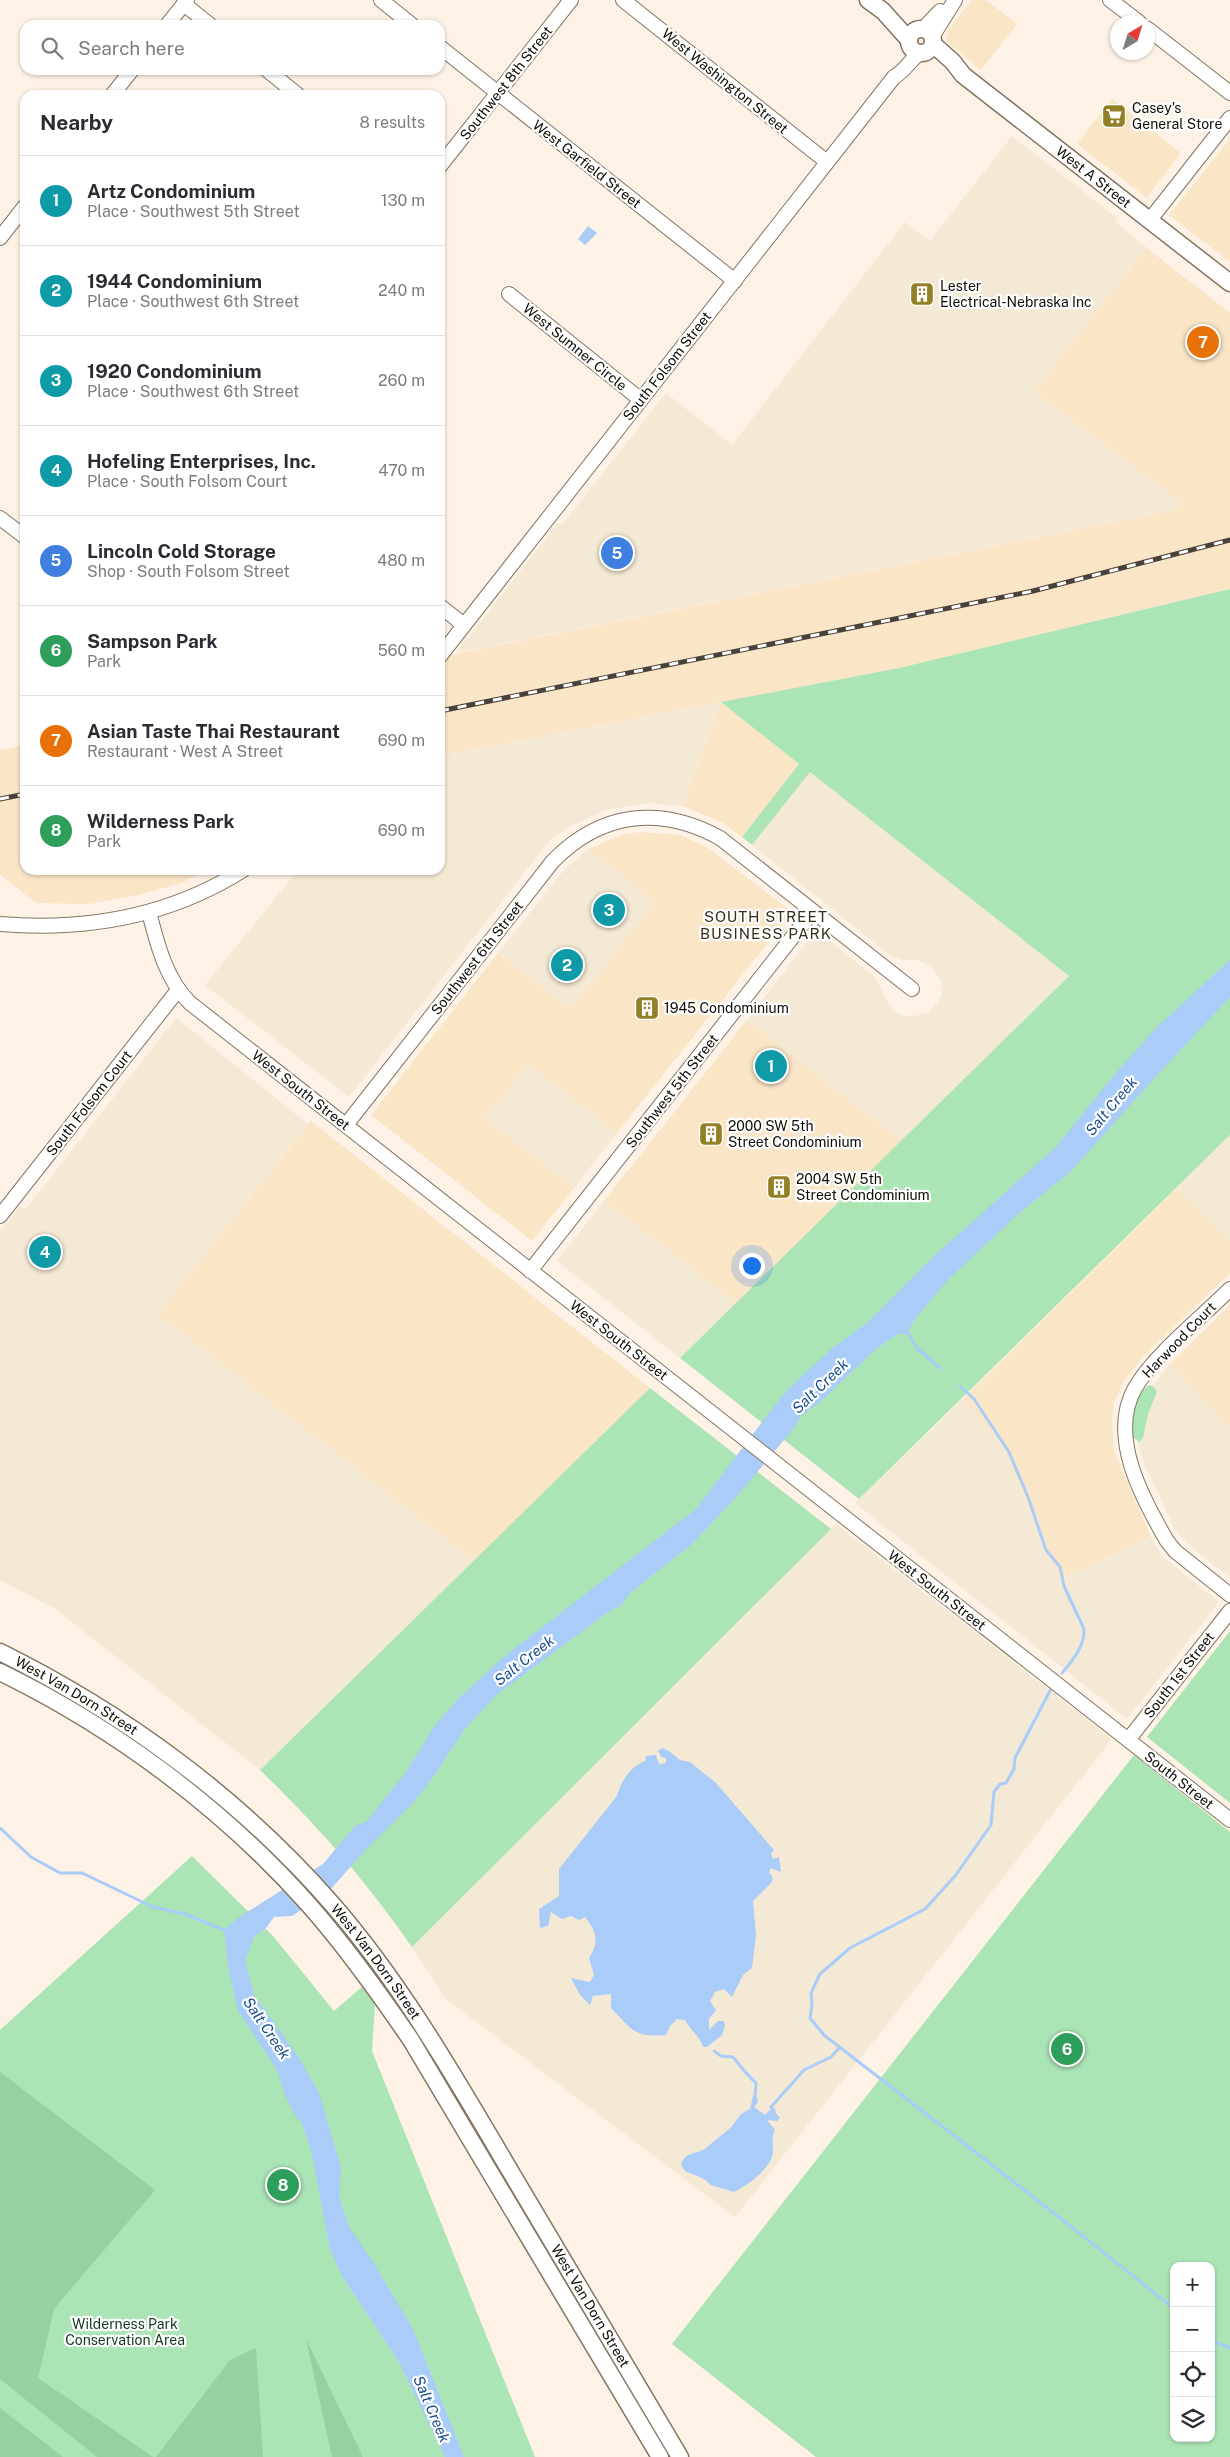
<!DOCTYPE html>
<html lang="en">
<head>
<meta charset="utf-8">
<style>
	:root { --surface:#fff; --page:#f2f2f3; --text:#2b2b33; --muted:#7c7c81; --line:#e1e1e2; --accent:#2563eb }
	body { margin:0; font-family:"Public Sans",sans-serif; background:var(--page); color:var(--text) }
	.controls { position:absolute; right:15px; bottom:15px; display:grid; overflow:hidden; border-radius:10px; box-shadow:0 1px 4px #0004 }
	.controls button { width:45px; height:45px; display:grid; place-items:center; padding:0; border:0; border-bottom:1px solid var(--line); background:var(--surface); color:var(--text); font:25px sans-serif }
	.compass { position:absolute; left:1110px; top:15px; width:45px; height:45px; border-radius:50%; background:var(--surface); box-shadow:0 1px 4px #0004; rotate:38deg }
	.you { position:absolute; left:751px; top:1265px; width:18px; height:18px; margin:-12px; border:4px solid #fff; border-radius:50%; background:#1a73e8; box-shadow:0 0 0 8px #1a73e833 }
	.badge { display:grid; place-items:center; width:32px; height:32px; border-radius:50%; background:var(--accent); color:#fff; font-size:16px; font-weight:700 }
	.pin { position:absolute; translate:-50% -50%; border:2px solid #fff; box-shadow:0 1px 5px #0006 }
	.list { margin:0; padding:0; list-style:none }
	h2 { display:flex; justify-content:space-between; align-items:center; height:65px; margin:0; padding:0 20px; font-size:21px }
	h2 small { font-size:16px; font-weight:400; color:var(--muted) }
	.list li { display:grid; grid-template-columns:32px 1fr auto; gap:15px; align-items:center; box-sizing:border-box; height:90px; padding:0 20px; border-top:1px solid var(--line) }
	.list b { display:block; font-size:19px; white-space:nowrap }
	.list p { margin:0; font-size:16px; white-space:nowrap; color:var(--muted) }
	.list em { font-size:16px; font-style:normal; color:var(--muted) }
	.icon { flex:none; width:28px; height:28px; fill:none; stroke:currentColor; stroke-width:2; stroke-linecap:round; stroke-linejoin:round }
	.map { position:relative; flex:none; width:1230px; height:2457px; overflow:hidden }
	.search { position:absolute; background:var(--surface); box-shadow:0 1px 4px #0004; left:20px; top:20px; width:425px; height:55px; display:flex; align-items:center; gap:12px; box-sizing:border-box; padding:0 18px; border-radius:15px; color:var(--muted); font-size:19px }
	.panel { position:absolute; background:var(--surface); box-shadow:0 1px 4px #0004; left:20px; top:90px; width:425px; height:785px; border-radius:15px }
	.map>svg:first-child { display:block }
	.built { fill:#fbe5c7 }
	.industrial { fill:#f3e9d4 }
	.green { fill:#ace5b5; fill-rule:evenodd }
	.forest { fill:#97d0a1 }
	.water { fill:#aaccf8 }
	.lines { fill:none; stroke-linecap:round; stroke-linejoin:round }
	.stream { stroke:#aaccf8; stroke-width:3 }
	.minor-casing { stroke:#847561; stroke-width:16 }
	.major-casing { stroke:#847561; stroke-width:19 }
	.minor { stroke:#fff; stroke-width:14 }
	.major { stroke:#fff; stroke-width:16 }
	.rail-casing { stroke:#484239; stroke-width:5 }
	.rail { stroke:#fff; stroke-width:3; stroke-dasharray:9; stroke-linecap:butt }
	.labels { text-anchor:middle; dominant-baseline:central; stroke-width:4.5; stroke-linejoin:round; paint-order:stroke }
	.street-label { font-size:14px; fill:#100b04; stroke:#fff }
	.poi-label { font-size:14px; fill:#100b04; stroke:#fff; text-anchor:start }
	.park-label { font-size:14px; fill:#103a1b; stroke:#fff }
	.neighbourhood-label { font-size:15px; letter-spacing:1px; fill:#392c1a; stroke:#fff }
	.water-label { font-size:15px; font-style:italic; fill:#184e8e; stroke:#fff }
</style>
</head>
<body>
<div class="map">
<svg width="1230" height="2457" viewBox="0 0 1230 2457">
	<rect width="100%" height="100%" fill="#fdf2e5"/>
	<path class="built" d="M972 0H986L1017 24 981 70 946 41 947 32Z
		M1112 99 1181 153 1147 198 1077 144Z
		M1230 139V262L1169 215Z
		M1147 248 1230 313V589L899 668 722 702 799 764 742 837 723 823 683 806 721 702 440 756V657L1175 510 1181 503 1034 391Z
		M25 745V870H206L182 883 138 895 89 904 36 903 0 875V750Z
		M639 832 680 835 708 848 792 912 617 1133 528 1065 485 1118 574 1188 532 1241 371 1115 498 953 571 1009 654 902 588 849 621 835Z
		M747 1020 902 1141 736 1303 604 1201Z
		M311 1121 650 1388 474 1561 157 1314Z
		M1177 1188 1230 1242V1273L1142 1358 1124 1381 1114 1403 1112 1421 1114 1451 1151 1537 1059 1579 1003 1446 963 1399Z
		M1230 1305V1429L1170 1364Z"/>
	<path class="industrial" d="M1012 136 1117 218 1115 222 1147 248 1034 391 1181 503 1175 510 456 653 558 523 562 525 666 393 732 445 905 222 930 241Z
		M721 702 683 806 648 803 605 810 567 828 550 840 349 1097 205 985 298 870H440V756Z
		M810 772 1069 976 902 1141 747 1020 811 937 822 935 875 977 889 1006 901 1015 910 1017 927 1013 939 1001 942 993 941 980 931 966 917 960H902L891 956 752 845Z
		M588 849 655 902 571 1010 498 953 564 870Z
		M176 1018 308 1124 158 1314 474 1561 260 1770 54 1608 0 1580V1231L20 1206 25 1210Z
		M528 1065 617 1133 574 1188 485 1118Z
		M1230 1135V1242L1177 1188Z
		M604 1201 736 1303 680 1358 557 1261Z
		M1170 1364 1230 1429V1578L1192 1548 1176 1532 1143 1461 1136 1435 1144 1396Z
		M963 1399 1003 1446 1059 1579 1151 1537 1162 1556 1219 1602 1127 1719 855 1503Z
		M836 1524 1112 1739 735 2217 446 1999 412 1947Z"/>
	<path class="green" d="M1230 589V1135L859 1499 680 1358 1069 976 810 772 752 845 742 837 799 764 721 702 899 668Z
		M1150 1385 1154 1387 1157 1392 1148 1414 1143 1438 1139 1442 1132 1436C1132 1421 1134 1392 1150 1385Z
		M650 1388 831 1529 412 1947C366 1881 318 1826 260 1770Z
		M1230 1631V1803L1147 1737Z
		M1134 1755 1230 1832V2457H816L672 2344ZM1174 2266H1211V2438H1174Z
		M192 1856 273 1936 334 2011 377 1974 372 2051 535 2457H0V2030Z"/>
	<path class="forest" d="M0 2072 155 2190 54 2309 38 2378 153 2457H97L0 2379Z
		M306 2339 363 2457H332Z
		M256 2348 263 2457H156L230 2360Z
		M0 2408 63 2457H0Z"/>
	<path class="water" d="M588 226 597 233 585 245 578 239Z
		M1230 960V997L1160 1072 1071 1171 1016 1216 948 1280 914 1320 909 1331 906 1334H898L877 1348 819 1403 802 1415 794 1428 738 1495 692 1544 630 1593 621 1605 607 1613 496 1695 464 1730 436 1773 414 1802 367 1848 330 1890 292 1916 274 1917 266 1928 254 1937 245 1960 254 1995 299 2058 319 2093 341 2167 339 2196 349 2227 373 2262 413 2329 464 2457H445L399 2362 342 2276 330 2249 311 2150 302 2123 296 2117 285 2095 276 2068 238 2011 229 1972 224 1930 238 1918 323 1864 355 1826 367 1821 406 1772 434 1727 455 1702 501 1659 696 1509 785 1392 831 1349 867 1323 933 1257 1056 1147 1115 1074 1156 1028Z
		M662 1748 669 1751 680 1760 690 1762 716 1783 774 1850 771 1854 773 1859 779 1857 781 1872 771 1868 769 1872 773 1878 771 1883 753 1901 756 1935 752 1968 743 1975 732 1997 724 1989 715 1992 710 2001 716 2010 709 2019V2030L718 2021H724L725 2026 722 2035 707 2047H703C700 2036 690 2030 685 2020L677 2019 670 2026 666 2035C633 2038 632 2029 611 2008V1994L593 1996 590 2005 580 1995 571 1978 590 1982 594 1975 589 1958C600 1941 596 1931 585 1917L579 1920 571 1916 562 1919 551 1912 548 1926 540 1928 539 1909 559 1896V1869L617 1796C621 1781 630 1767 645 1761L646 1756 656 1755 659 1764 666 1763V1758L661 1757 658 1751Z
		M753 2096 757 2097 758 2102 754 2107 765 2115 770 2110 774 2111 780 2118 777 2121 767 2120 775 2130C770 2139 775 2148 772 2157 767 2171 746 2187 734 2192L711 2185 704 2179 685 2171 681 2165C685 2151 696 2155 706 2148 708 2146 732 2127 733 2125 740 2116 738 2115 750 2109Z"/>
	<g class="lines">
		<path class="stream" d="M906 1330 917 1348 940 1368
			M960 1386 974 1399 1009 1452 1028 1497 1046 1550 1060 1567 1064 1586 1084 1629C1085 1646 1072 1661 1062 1673
			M1052 1687 1015 1758 1014 1769 1006 1783 1000 1784 994 1792 991 1825 955 1876 925 1909 850 1948 820 1974 811 1993 812 2005 810 2018 824 2035C941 2126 1059 2215 1174 2309
			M0 1828 31 1857 60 1873H82L153 1907 185 1914 224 1930 228 1929
			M714 2051 721 2056 733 2057C740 2066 747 2075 756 2083L755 2096
			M774 2111 771 2107 804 2070 831 2057 840 2047
			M1211 2340 1230 2348"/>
		<defs>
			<path id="minor" d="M381 0 412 25
				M623 0 827 162
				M1110 0 1139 22
				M184 4 210 25
				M167 25 187 0
				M923 29 940 11
				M1148 29 1230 93
				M932 37 955 0
				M440 47 735 281
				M267 70 298 95
				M112 95 132 70
				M440 166 571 0
				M1149 221 1230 118
				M0 238 25 206
				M509 294 641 400
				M0 518 25 537
				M440 606 464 625
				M440 656 894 77C905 71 910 60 920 53
				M149 912C157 943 166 980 190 1003L1230 1820
				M0 924C86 931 170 916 243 870
				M346 1125 553 861C601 812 660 805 720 838L912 989
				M0 1216 178 990
				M530 1271 813 911
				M1230 1289C1202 1317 1154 1355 1135 1388 1108 1436 1142 1498 1167 1541L1175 1551 1230 1595
				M1128 1740 1230 1611"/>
			<g id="major">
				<path d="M868 0 883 11 909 40"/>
				<circle cx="921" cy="41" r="12"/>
				<path id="s1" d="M933 44 953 62 963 75 1230 283"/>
				<path id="s2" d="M0 1652C125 1714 241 1799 333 1905 404 1987 457 2081 512 2174 568 2268 624 2362 680 2457"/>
				<path d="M0 1672C115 1728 224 1809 309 1905 346 1947 379 1993 411 2040L660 2457"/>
			</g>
		</defs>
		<use href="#minor" class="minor-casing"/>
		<use href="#major" class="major-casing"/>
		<use href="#minor" class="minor"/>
		<use href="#major" class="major"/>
		<defs>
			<path id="rail" d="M440 711 1033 591 1230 540
				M0 799 25 794"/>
		</defs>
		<use href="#rail" class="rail-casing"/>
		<use href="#rail" class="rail"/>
	</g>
	<defs>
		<symbol id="supermarket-square" viewBox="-11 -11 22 22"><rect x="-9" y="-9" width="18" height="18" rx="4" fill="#937f26" stroke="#fff"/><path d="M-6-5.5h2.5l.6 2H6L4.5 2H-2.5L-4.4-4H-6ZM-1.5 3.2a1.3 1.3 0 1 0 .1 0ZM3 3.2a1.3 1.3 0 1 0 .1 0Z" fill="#fff"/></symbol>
		<symbol id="building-square" viewBox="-11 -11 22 22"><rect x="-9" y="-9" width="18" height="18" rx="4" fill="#937f26" stroke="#fff"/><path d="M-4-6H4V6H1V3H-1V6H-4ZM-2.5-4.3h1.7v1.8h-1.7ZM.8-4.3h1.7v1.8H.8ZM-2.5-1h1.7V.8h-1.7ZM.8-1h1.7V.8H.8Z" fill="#fff"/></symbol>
	</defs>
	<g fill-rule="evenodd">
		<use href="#supermarket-square" x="1100" y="102" width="28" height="28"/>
		<use href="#building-square" x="908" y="280" width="28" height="28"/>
		<use href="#building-square" x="633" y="994" width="28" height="28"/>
		<use href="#building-square" x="697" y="1120" width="28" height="28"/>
		<use href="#building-square" x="765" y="1173" width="28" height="28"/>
	</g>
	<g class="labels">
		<g class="street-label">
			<text transform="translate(725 81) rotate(39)">West Washington Street</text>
			<text transform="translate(506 83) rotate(-52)">Southwest 8th Street</text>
			<text transform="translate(587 164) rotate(38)">West Garfield Street</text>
			<text stroke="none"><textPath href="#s1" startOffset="209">West A Street</textPath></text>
			<text transform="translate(575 347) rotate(39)">West Sumner Circle</text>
			<text transform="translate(667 366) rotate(-52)">South Folsom Street</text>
			<text transform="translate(477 958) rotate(-52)">Southwest 6th Street</text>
			<text transform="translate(301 1090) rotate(38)">West South Street</text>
			<text transform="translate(672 1091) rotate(-52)">Southwest 5th Street</text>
			<text transform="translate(89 1103) rotate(-52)">South Folsom Court</text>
			<text transform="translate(619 1340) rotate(38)">West South Street</text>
			<text transform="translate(1179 1340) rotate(-46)">Harwood Court</text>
			<text transform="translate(937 1590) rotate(38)">West South Street</text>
			<text transform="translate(1179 1675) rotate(-52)">South 1st Street</text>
			<text stroke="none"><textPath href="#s2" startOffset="88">West Van Dorn Street</textPath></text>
			<text transform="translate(1179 1780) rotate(38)">South Street</text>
			<text stroke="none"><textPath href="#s2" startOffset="492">West Van Dorn Street</textPath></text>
			<text stroke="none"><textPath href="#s2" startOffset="898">West Van Dorn Street</textPath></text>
		</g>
		<g class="poi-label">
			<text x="1132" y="108">Casey's<tspan x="1132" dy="16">General Store</tspan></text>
			<text x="940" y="286">Lester<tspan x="940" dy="16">Electrical-Nebraska Inc</tspan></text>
			<text x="664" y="1008">1945 Condominium</text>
			<text x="728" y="1126">2000 SW 5th<tspan x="728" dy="16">Street Condominium</tspan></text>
			<text x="796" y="1179">2004 SW 5th<tspan x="796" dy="16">Street Condominium</tspan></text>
		</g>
		<g class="park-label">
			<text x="125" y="2324">Wilderness Park<tspan x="125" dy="16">Conservation Area</tspan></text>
		</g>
		<g class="neighbourhood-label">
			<text x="766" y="916">SOUTH STREET<tspan x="766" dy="17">BUSINESS PARK</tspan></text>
		</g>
		<g class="water-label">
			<text transform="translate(1111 1106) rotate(-50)">Salt Creek</text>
			<text transform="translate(820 1386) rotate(-44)">Salt Creek</text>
			<text transform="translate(524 1660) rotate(-38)">Salt Creek</text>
			<text transform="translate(267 2028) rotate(56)">Salt Creek</text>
			<text transform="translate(432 2409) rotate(67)">Salt Creek</text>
		</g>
	</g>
</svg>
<div class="controls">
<button>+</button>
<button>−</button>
<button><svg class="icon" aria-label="locate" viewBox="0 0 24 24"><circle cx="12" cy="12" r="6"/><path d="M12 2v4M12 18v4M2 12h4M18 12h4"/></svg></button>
<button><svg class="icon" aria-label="layers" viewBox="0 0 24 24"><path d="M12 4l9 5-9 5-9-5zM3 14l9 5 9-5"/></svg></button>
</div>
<svg class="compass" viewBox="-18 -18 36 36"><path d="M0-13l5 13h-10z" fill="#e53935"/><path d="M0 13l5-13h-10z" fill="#7c7c81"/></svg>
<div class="you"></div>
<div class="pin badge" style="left:771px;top:1066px;background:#0f9aa8">1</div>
<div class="pin badge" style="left:567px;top:965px;background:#0f9aa8">2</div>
<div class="pin badge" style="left:609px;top:910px;background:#0f9aa8">3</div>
<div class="pin badge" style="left:45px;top:1252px;background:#0f9aa8">4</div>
<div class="pin badge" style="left:617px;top:553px;background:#3f7fe0">5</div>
<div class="pin badge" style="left:1067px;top:2049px;background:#2e9e5b">6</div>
<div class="pin badge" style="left:1203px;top:342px;background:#e8710a">7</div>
<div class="pin badge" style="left:283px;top:2185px;background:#2e9e5b">8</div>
<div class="search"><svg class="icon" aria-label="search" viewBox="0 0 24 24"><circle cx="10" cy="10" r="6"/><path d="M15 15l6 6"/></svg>Search here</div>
<section class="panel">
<h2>Nearby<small>8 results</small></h2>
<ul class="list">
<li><span class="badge" style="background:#0f9aa8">1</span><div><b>Artz Condominium</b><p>Place · Southwest 5th Street</p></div><em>130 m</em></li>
<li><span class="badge" style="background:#0f9aa8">2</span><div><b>1944 Condominium</b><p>Place · Southwest 6th Street</p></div><em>240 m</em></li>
<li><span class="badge" style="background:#0f9aa8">3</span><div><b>1920 Condominium</b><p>Place · Southwest 6th Street</p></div><em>260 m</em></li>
<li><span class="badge" style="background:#0f9aa8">4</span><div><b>Hofeling Enterprises, Inc.</b><p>Place · South Folsom Court</p></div><em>470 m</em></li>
<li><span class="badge" style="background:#3f7fe0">5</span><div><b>Lincoln Cold Storage</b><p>Shop · South Folsom Street</p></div><em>480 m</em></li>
<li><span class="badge" style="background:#2e9e5b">6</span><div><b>Sampson Park</b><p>Park</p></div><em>560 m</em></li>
<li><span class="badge" style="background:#e8710a">7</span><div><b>Asian Taste Thai Restaurant</b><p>Restaurant · West A Street</p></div><em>690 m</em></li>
<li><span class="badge" style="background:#2e9e5b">8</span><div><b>Wilderness Park</b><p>Park</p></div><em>690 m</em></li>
</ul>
</section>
</div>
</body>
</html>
